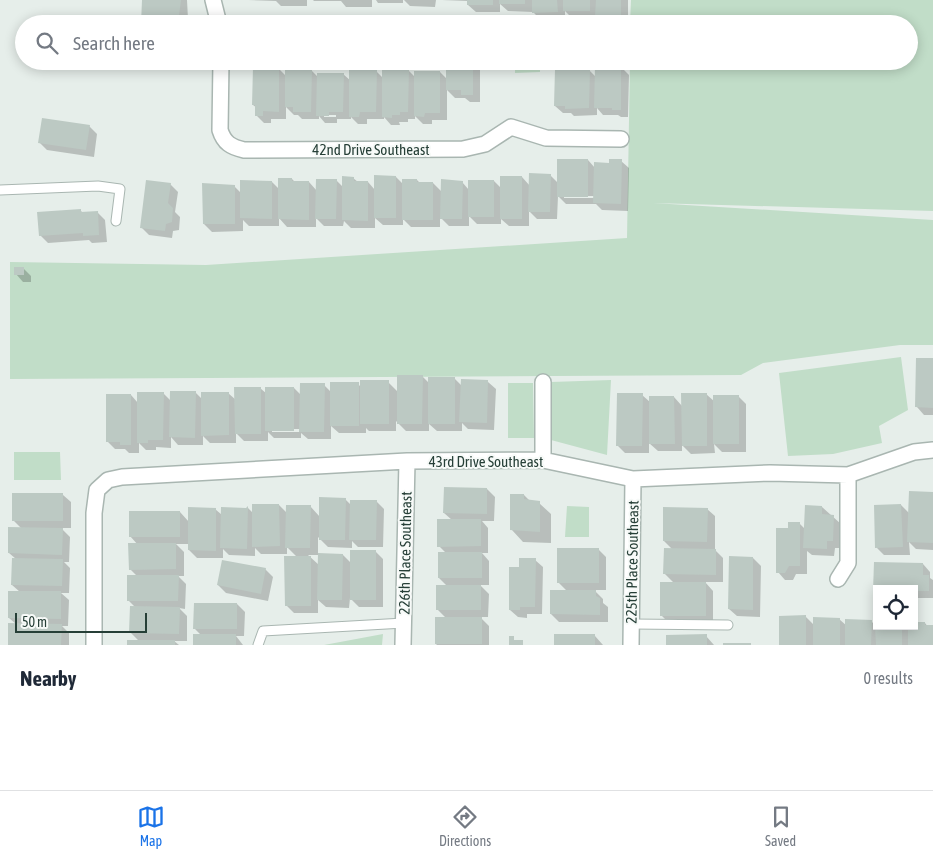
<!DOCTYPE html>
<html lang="en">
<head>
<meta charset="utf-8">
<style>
	:root { --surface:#fff; --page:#f2f2f3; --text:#1f2937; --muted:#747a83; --line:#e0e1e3; --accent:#1a73e8 }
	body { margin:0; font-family:"Asap Condensed",sans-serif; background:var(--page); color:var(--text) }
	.controls { position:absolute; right:15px; bottom:15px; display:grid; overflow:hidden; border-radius:0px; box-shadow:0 2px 12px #0003 }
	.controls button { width:45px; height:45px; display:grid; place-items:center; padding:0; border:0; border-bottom:1px solid var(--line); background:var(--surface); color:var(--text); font:25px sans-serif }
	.scale { position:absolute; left:15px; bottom:12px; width:132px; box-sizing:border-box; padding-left:5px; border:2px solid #263f37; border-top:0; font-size:14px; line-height:18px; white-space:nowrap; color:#263f37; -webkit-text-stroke:4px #f7faf8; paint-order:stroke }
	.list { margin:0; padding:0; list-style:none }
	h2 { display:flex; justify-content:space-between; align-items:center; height:65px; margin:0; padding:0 20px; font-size:21px }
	h2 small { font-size:16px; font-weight:400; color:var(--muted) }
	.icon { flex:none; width:28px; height:28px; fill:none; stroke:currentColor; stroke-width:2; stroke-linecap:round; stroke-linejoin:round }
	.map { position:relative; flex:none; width:933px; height:645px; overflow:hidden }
	.search { position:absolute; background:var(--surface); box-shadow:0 2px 12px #0003; left:15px; right:15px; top:15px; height:55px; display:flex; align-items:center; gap:12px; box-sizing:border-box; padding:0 18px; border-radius:28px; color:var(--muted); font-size:19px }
	.sheet { height:145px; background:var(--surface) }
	nav { display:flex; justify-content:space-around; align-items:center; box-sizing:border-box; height:70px; border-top:1px solid var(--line); background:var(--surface); font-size:14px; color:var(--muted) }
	nav a { display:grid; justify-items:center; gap:2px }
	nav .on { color:var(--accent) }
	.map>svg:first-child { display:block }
	.green { fill:#c1ddc8 }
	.shadow { fill:#0003; fill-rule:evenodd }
	.building { fill:#bcc9c3 }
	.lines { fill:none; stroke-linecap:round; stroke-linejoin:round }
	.lane-casing { stroke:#a9b6b1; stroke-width:11 }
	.street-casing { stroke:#a9b6b1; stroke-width:18 }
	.lane { stroke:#fff; stroke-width:9 }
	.street { stroke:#fff; stroke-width:15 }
	.labels { text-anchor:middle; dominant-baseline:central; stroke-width:4; stroke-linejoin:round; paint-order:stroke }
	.street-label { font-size:15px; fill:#263f37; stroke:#f7faf8 }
</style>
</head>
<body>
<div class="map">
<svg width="933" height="645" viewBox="0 0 933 645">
	<rect width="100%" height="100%" fill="#e6eeea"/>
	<path class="green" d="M631 0H933V211L653 203 933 220V345H900L763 363 741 375 10 379V262L206 265 627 238 630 61H909V24H630Z
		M515 61H540V72L515 73Z
		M901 357 908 410 879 426 882 443 833 454 788 456 779 373Z
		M611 380 607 455 551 440V382Z
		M508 383H533L534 438H508Z
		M14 452H60L61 480H14Z
		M567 506 589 507V537H565Z
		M383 634 382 645H324Z"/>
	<path class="shadow" d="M143 0H187L188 19H185V24H142Z
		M248 0H307V6H281L276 1Z
		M313 0H372V7H346L341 1H314Z
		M376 0H403V3H378Z
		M404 0H436L435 7 410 6Z
		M442 0H628V24H604L599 18H572L565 11V20H541L533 12 508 11 500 4V12H476L468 5V1Z
		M52 61H88V64H55Z
		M147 61H194V69L154 68Z
		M447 61H480V102H470L465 98H455L447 90V120H432V124H423L415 116V119H408V122H399L400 125H391L384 117V119H367V124H358L351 117V119H337V123H325L319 116V119H302L298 115H294L286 107V119H271V123H264L256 115 257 108 253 105 279 69 287 77 311 70 318 77 343 74 351 81 376 71 384 79 408 70 416 78 440 72 447 79ZM324 115H336V117H324Z
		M621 67 629 75 628 117H621L618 115H603L597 108V115L574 116 571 113H563L555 106 589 70 596 77Z
		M89 126 97 134 94 157 47 150 40 143Z
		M588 160 595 168 621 161 629 168 628 211 602 210 596 204H566L558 196 557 219H537L529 211V226H509L501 219V224H477L469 216V226H449L440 217V227H411L403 219V225H383L375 218V228H351L344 221 343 226H324L316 218V227H287L279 218V226H249L243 220V231L212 232 204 224 234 186 241 193 272 182 280 190 292 179 295 182H309L317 191 336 180 343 187 353 178 358 182H368L375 190 396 177 403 184 417 180 420 183H433L442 192 462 182 469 190 494 181 501 188 522 177 530 186 550 175 558 183ZM564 196H594V198H564Z
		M170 184 178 192 175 212 180 217 179 230 173 231 172 238 149 235 141 227Z
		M81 211 83 213 97 212 105 220 107 242 92 243 89 240 48 243 40 235Z
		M23 268 31 276V282H23L16 274Z
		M933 360V415H924L917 407Z
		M422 376 429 383 455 379 462 386 488 382 496 389 494 430 468 429 462 423V431H437L429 424V431H406L396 421V431H369L366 428V433H339L331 426V439H308L301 433V438H274L268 432V441H244L236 433V443H210L203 436V445H178L171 437V448L156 447V450H146L139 443V453H129L125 449H115L107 441 131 395 138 403 163 393 171 401 195 392 202 399 228 393 236 400 260 388 267 394 294 388 301 395 324 385 331 392 358 384 361 387 388 382 398 392ZM272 429H300V432H272Z
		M706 394 715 402 738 396 746 404V452H722L714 444 715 453 691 454 682 445V451H658L649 443V453H625L617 445 642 395 650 402 674 397 682 406Z
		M487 489 495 497 494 521H482L488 528V553H482L489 561V585H480L489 594 488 617H480L489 626V645H437L436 644 447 619 437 609 447 586 439 578 446 553 439 546 452 520 444 513Z
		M933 493V550L916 549 909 542 910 555H884L877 548 901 505 910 514Z
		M63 495 71 502V528H61L70 537 69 562H64L70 568 69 593H61L69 600 68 626H62L69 633V645H9L16 624 9 618 20 592 12 585 16 559 9 553 21 528 13 520Z
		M524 495 530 501 539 503 551 514V543L523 542 512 530Z
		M345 499 351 505 376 501 384 509 383 547H358L352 541V548L328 547 318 537V554L343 555 351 563 376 552 383 559V607H359L350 598 349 608 326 607 318 600V613H294L286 605 297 557 287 547V554H261L255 548V556L229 555 223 549V558H197L189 550V544H176L184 552V576H178L186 584 185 609 179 608 187 616V641H174L179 645H129L140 642 130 632 136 608 128 600 137 576 130 569 138 545 130 536 180 512 189 522 215 509 222 515 248 508 253 513 279 505 287 513 310 506 320 517ZM308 555H319V565Z
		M822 507 841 524 840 548H835L834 556 812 555 807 551V574H796L793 580H785L778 572 789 529 799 523 805 529Z
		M707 509 715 516V550L723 558V582H705L713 591V623H669L661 615 674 583 664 573 672 549 664 541Z
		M599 550 606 557V590H594L603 599V603L608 607V622H559L551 614 567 591 558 582Z
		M753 558 761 566 760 617 737 616 729 609Z
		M535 560 543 567 542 614H527V618L518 617 510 610 521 569Z
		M875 564H923L930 572V578L933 580V598H914V589H877V592L874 590Z
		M265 569 273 577 268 601 226 593 218 585Z
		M237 604 245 612 244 636H236L243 645H195L202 636 195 629Z
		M805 616 814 625 839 619 847 626 871 621 877 627 904 626 909 631 914 626 925 623 928 627H933V645H781Z
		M595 636 603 645H555Z
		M706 636 714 645H667Z"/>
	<path class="building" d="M142 0H181L178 24H141Z
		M467 0H493V5H467Z
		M499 0H525V4H499Z
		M532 0H557L558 12 532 13Z
		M563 0H590V11H563Z
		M596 0H621V17L595 16Z
		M45 22H80V24H45Z
		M446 61H473V95H461V90H446Z
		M595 66H621V110H612V108H594Z
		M253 67 279 68V112L263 111V116H255V105H252Z
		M285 69H312L311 112H293V107H285Z
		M382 69H409L408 112H400V115H392V118L382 117Z
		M555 69H590L589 108 565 109V106H554Z
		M349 70H377L376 112H360L359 117H349Z
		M414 71H440V113H425L424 117 414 116Z
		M317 73H344L343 112H329V116H316Z
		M42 118 90 125 86 150 38 143Z
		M557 159H588V197H557Z
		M609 159H622L621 204 593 203 594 162 609 163Z
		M529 173 551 174 550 212H528Z
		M374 175 396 176V218H374Z
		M342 176 354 177V181H368V221L342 220Z
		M500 176H522V219H500Z
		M278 178H292V181H309V220L278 219Z
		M316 179H337L336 219H315Z
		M402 179H417V182H433V220H402Z
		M441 179 463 181 462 219H440Z
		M146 180 171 183 168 203 173 208 172 222 166 224 165 231 140 228Z
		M240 180 272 181V219L240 218Z
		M468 180H494V217H468Z
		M202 183 235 185V224H203Z
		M81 209V212L98 211 99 235 83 236V233L39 236 37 212Z
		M14 267H24V275H14Z
		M916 358H933V408L915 407Z
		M397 375H423L422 424H397Z
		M428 377H455V424H428Z
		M461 379 488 380 487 423 459 422Z
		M360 380H389V424H360Z
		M330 382H359V426H330Z
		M300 383H325L324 432H299Z
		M234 387H261V434H235Z
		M265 387H294V431H265Z
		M170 391H196L195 438 169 437Z
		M137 392H164L163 440H148V443H137Z
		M201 392H229V435L201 436Z
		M617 393H643L642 446H616Z
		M681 393H707V446H682Z
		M106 394H131V445H120V442H106Z
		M713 395H739V444H713Z
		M649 396H674L675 444H649Z
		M444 487 487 488V514L443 513Z
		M909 491 933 492V543L907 542Z
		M12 493H63V521H12Z
		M510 494H524V499L540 501V532L510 530Z
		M319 497 346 498 345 540H319Z
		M350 500H377L376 540H349Z
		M252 504H279L280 546 252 547Z
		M901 504 903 547 875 548 874 505Z
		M286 505H311L310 548H285Z
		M805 505 822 506V514L834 515 833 541H827V549L803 548Z
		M248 506 247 549 220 548 221 507 246 508Z
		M188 507 216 508V551L188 550Z
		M663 507 708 508 707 542 663 541Z
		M129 511H180V537H129Z
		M437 519H481V546L437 547Z
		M788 522H800V566H789L785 573H776V528H788Z
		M8 527 63 528 62 555 8 553Z
		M128 543H176V569L129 570Z
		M557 548H599V583H557Z
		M664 548 716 549V575L663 574Z
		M350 550H376V600H350Z
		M438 552H482V578H438Z
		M318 553 343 554 342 600H317Z
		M284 556H311V606H285Z
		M729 556 753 557V610L728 609Z
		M12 558 63 559 62 586 11 585Z
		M519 558H536L535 607H520V610H509V567H519Z
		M222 560 266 568 261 594 217 585Z
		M874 562 923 563V575H929V591H914V589H877V591H873Z
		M127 575H179L178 601H127Z
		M660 582H706V616H660Z
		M436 585H481V610H436Z
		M550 590H596V596L600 598V615L550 614Z
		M8 591H61V619L8 618Z
		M194 603H237V629H193Z
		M130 606 180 607 179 634 129 633Z
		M806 615V645H779V616Z
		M435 617H482V644H435Z
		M813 617 840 618V645H813Z
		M845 619 872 620 871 645H845Z
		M914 622H925V625H933V645H908V626H914Z
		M8 623 62 624 61 645H8Z
		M875 626H902V645H876Z
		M193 634H236V645H193Z
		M554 634H595V645H554Z
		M707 634V645H666V635Z
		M509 636H514V640H523V645H509Z
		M127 640H175V645H127Z
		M723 643H751V645H723Z"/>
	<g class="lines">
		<defs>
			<path id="lane" d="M0 190 98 186 120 189 116 221
				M632 624 728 625
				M258 645 263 631 404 623"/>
			<path id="street" d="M213 0 219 24
				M221 61 220 130C224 143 231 147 244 150L463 149 485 144 511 127 546 138 621 139
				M543 460V382
				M838 579 848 563V475
				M94 645V513L97 490 108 480 122 477 407 461 543 460 633 479 770 473 848 475 914 452 933 450
				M403 645 407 461
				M631 645 633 479"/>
		</defs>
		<use href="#lane" class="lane-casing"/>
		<use href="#street" class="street-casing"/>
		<use href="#lane" class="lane"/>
		<use href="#street" class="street"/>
	</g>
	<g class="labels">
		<g class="street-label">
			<text x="371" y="149">42nd Drive Southeast</text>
			<text x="486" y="461">43rd Drive Southeast</text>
			<text transform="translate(405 553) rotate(-89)">226th Place Southeast</text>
			<text transform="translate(632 562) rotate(-89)">225th Place Southeast</text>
		</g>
	</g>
</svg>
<div class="controls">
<button><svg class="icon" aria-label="locate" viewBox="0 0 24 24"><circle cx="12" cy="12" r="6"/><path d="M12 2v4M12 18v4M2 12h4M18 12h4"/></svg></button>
</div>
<div class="scale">50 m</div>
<div class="search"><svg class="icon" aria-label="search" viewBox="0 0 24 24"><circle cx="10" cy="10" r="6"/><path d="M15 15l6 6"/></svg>Search here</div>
</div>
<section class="sheet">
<h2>Nearby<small>0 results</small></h2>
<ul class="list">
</ul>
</section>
<nav>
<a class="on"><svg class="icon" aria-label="map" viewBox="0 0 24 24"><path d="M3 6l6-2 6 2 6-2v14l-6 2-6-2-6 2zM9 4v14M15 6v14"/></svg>Map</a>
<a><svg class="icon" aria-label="directions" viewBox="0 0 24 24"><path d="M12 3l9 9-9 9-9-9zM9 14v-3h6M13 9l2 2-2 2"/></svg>Directions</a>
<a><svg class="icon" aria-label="saved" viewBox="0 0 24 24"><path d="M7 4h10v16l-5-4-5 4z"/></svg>Saved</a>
</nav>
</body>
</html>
